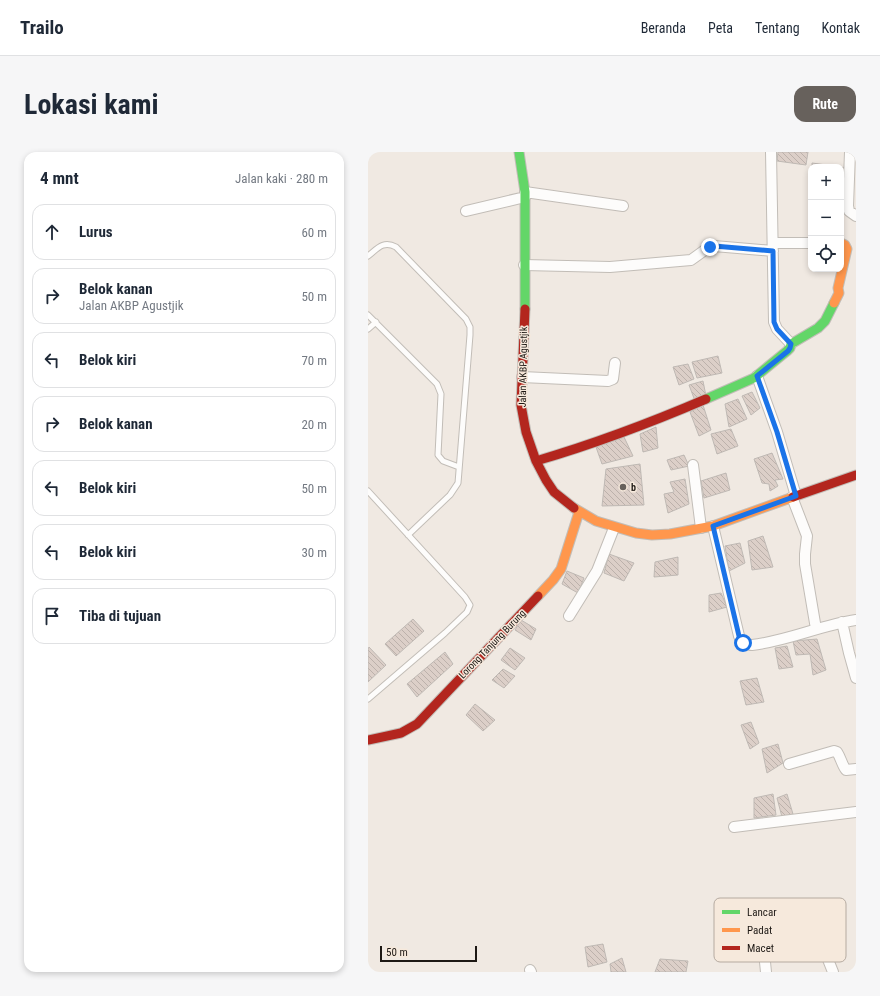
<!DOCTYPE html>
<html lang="id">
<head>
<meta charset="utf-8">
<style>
	:root { --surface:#fff; --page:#f6f6f7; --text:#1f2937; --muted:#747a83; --line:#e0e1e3; --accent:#67615c }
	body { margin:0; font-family:"Roboto Condensed",sans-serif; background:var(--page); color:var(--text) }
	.controls { position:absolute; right:12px; top:12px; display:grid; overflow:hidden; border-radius:8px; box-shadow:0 2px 6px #0003 }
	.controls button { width:36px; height:36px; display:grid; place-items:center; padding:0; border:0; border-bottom:1px solid var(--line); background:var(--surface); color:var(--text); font:20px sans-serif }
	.scale { position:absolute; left:12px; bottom:10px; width:97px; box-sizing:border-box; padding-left:4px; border:2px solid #1d1814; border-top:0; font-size:11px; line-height:14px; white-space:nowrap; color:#1d1814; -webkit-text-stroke:3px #f6e9dc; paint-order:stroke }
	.stop { position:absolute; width:12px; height:12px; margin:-9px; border:3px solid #1a73e8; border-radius:50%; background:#fff }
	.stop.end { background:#1a73e8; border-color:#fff; box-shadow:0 1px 4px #0008 }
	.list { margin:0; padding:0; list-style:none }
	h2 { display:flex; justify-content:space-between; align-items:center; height:52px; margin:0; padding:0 16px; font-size:17px }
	h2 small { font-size:13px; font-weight:400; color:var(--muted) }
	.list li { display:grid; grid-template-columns:26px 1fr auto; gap:12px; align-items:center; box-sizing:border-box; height:56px; margin:0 8px 8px; padding:0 8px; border:1px solid var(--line); border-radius:12px }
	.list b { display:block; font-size:15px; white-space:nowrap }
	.list p { margin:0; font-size:13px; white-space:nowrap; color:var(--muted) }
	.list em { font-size:13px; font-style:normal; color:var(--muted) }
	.icon { flex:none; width:22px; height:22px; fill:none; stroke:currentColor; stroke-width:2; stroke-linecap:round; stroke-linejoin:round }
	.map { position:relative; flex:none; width:488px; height:820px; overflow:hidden; border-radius:12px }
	header { display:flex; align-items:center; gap:24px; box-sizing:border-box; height:56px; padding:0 20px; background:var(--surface); border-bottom:1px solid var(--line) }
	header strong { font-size:19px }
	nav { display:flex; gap:22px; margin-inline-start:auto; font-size:14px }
	.intro { display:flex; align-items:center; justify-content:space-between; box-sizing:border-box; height:96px; padding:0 24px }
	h1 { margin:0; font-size:28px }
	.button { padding:10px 18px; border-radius:12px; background:var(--accent); color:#fff; font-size:14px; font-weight:700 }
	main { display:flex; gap:24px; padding:0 24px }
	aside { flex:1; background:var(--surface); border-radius:12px; box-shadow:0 2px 6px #0003 }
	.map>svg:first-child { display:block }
	.building { fill:url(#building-back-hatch); stroke:#bfb9b4 }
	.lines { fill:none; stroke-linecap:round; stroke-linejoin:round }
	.lane-casing { stroke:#c2bdb7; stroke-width:7 }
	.street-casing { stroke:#c2bdb7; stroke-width:12 }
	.fast-casing { stroke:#c2bdb7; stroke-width:11 }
	.slow-casing { stroke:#c2bdb7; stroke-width:11 }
	.jam-casing { stroke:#c2bdb7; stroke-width:11 }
	.lane { stroke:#fdfcfb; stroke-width:5 }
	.street { stroke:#fdfcfb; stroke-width:10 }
	.fast { stroke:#63d668; stroke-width:9 }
	.slow { stroke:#ff974d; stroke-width:9 }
	.jam { stroke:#b3261e; stroke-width:9 }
	.route { stroke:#1a73e8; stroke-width:5 }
	.poi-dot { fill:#67615c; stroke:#f6e9dc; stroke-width:1.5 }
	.labels { text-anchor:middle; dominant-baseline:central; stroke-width:3; stroke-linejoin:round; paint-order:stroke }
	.street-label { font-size:10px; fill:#1d1814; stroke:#f6e9dc }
	.poi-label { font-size:10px; font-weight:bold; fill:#1d1814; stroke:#f6e9dc; text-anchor:start }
	.key { fill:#f6e9dc; stroke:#b5aaa0; stroke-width:1 }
	.key-label { font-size:11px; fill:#1d1814 }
</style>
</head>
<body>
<header>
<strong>Trailo</strong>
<nav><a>Beranda</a><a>Peta</a><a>Tentang</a><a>Kontak</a></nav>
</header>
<div class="intro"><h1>Lokasi kami</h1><a class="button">Rute</a></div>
<main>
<aside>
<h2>4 mnt<small>Jalan kaki · 280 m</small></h2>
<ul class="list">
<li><svg class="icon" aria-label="ahead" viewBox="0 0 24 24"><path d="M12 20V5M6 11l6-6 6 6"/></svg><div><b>Lurus</b></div><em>60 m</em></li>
<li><svg class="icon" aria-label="right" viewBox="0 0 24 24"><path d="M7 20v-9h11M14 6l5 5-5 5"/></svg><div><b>Belok kanan</b><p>Jalan AKBP Agustjik</p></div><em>50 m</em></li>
<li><svg class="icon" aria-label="left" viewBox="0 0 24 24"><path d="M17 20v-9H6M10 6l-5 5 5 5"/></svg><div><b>Belok kiri</b></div><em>70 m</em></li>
<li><svg class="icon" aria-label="right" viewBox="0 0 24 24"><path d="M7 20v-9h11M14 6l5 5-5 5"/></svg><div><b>Belok kanan</b></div><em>20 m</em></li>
<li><svg class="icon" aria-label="left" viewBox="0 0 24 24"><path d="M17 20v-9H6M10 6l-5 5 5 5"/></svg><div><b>Belok kiri</b></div><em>50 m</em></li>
<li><svg class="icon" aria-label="left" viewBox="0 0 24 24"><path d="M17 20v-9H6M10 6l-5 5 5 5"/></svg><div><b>Belok kiri</b></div><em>30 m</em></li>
<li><svg class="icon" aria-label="arrive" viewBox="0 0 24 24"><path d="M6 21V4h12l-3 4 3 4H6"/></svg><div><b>Tiba di tujuan</b></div></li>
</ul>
</aside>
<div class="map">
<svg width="488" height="820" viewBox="0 0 488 820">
	<defs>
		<pattern id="building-back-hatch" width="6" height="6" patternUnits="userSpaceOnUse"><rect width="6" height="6" fill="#dccfc8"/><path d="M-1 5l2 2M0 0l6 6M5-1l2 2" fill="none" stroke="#bcb1ab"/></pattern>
	</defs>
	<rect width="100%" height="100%" fill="#f0e9e2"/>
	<path class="building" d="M410 0H440L438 13 409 9Z
		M444 11 480 16 477 36H473V15H444Z
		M350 204 354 221 329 226 324 210Z
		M320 212 326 227 311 233 305 215Z
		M335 229 338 244 327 249 321 233Z
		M384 240 392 256 383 263 374 244Z
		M370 247 379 267 361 275 357 252Z
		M335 253 343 278 331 284 322 260Z
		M288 275 290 296 275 300 272 282Z
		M363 277 370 294 349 302 343 282Z
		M256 285 265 304 234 312 228 295Z
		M404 301 415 327 407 328 410 334 402 339 401 332 394 331 386 307Z
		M316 303 321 314 303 318 299 308Z
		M272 312 276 353 234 354 238 317Z
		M358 321 362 338 336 346 333 329Z
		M317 327 321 352 300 361 296 342 306 340 302 330Z
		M395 384 405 415 384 418 380 389Z
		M372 391 377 411 361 419 357 394Z
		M241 402 266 411 256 429 236 421Z
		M310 405V423L286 425 287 410Z
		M199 419 216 426 210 441 194 432Z
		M353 441 359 455 341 460V443Z
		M45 467 56 479 28 504 17 492Z
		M153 468 168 477 163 488 147 478Z
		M449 487 458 518 445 523 442 502 428 503 425 489Z
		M419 494 425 515 411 517 407 496Z
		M1 495 18 513 0 530V497Z
		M142 496 157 506 147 518 133 508Z
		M77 500 85 512 49 545 39 532Z
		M135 517 147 524 136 536 124 528Z
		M389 526 396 550 378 553 372 529Z
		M107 552 127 568 115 579 98 563Z
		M383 570 391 591 382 597 373 573Z
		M410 592 415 611 399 621 394 597Z
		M405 642 408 663 386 666V646Z
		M419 642 425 662 414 665 409 646Z
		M235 792 239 810 220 815 217 795Z
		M254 806 258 820H243L242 812Z
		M292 807 320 809 318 820H287Z"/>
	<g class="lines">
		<defs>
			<path id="lane" d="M0 104C9 97 15 88 28 95L98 167 102 175V183L90 331 82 343 40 383
				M0 163 69 232 73 242 70 303 75 309 91 315
				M0 177 8 170
				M0 339 97 445 102 453 99 460 77 481 0 547"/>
			<path id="street" d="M403 0 406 170 409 177 423 192
				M482 0 480 54 481 59 488 64
				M157 40 255 54
				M98 59 157 45
				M405 91H443
				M156 113 242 115 323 108 341 95 346 94 405 99
				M389 224 409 280 428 344
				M154 225 240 229 245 227 247 211
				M325 313 333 376
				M424 345 439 384 437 402V412L448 477
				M345 374 371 484 375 491C378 492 381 493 384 493 420 489 453 473 488 468
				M201 464 229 419 246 376
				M474 470 481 501 488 526
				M421 612 466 599 469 600C473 606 474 613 478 618L488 617
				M366 675 488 660
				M442 771 447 791 453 799 457 802 459 805 465 820
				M394 780 398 820
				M162 818 163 820"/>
			<path id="fast" d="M151 0 157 40V157
				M338 247 386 226 419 199 422 196 423 192 450 176 457 169 466 151"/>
			<path id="slow" d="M466 151 471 141 470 136 479 97 477 93 473 91
				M206 356 228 369 268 381 284 383 302 382 345 374 425 345
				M170 444 185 428 193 417 211 360"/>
			<path id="jam" d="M157 157 153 253 158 280 168 309 178 328 186 340 206 356
				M168 309C226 292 282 271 338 247
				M425 345 488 323
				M0 588 33 581 49 572 170 444"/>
		</defs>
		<use href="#lane" class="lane-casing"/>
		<use href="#street" class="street-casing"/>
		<use href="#fast" class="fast-casing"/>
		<use href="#slow" class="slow-casing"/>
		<use href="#jam" class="jam-casing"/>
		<use href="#lane" class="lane"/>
		<use href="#street" class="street"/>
		<use href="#fast" class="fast"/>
		<use href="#slow" class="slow"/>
		<use href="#jam" class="jam"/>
	</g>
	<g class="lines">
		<path class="route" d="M342 95 346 94 405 99 406 170 409 177 423 192 422 196 420 199 389 224 409 280 428 344 345 374 371 484 375 491"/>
	</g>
	<circle class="poi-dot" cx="255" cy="335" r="4"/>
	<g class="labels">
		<g class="street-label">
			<text transform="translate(155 215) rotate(-89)">Jalan AKBP Agustjik</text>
			<text transform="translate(124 492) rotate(-46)">Lorong Tanjung Burung</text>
		</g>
		<g class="poi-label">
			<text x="263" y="335">b</text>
		</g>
	</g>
	<rect x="346" y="746" width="132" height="64" rx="6" class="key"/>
	<rect x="354" y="758" width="18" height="4" fill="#63d668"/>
	<rect x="354" y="776" width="18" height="4" fill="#ff974d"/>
	<rect x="354" y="794" width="18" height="4" fill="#b3261e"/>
	<g class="key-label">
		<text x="379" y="764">Lancar</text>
		<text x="379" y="782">Padat</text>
		<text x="379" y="800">Macet</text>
	</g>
</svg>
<div class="controls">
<button>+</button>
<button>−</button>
<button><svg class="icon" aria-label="locate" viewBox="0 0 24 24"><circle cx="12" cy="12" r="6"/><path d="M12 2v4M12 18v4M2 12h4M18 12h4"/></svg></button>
</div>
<div class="scale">50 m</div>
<div class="stop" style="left:375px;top:491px"></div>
<div class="stop end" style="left:342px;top:95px"></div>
</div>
</main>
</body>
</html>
